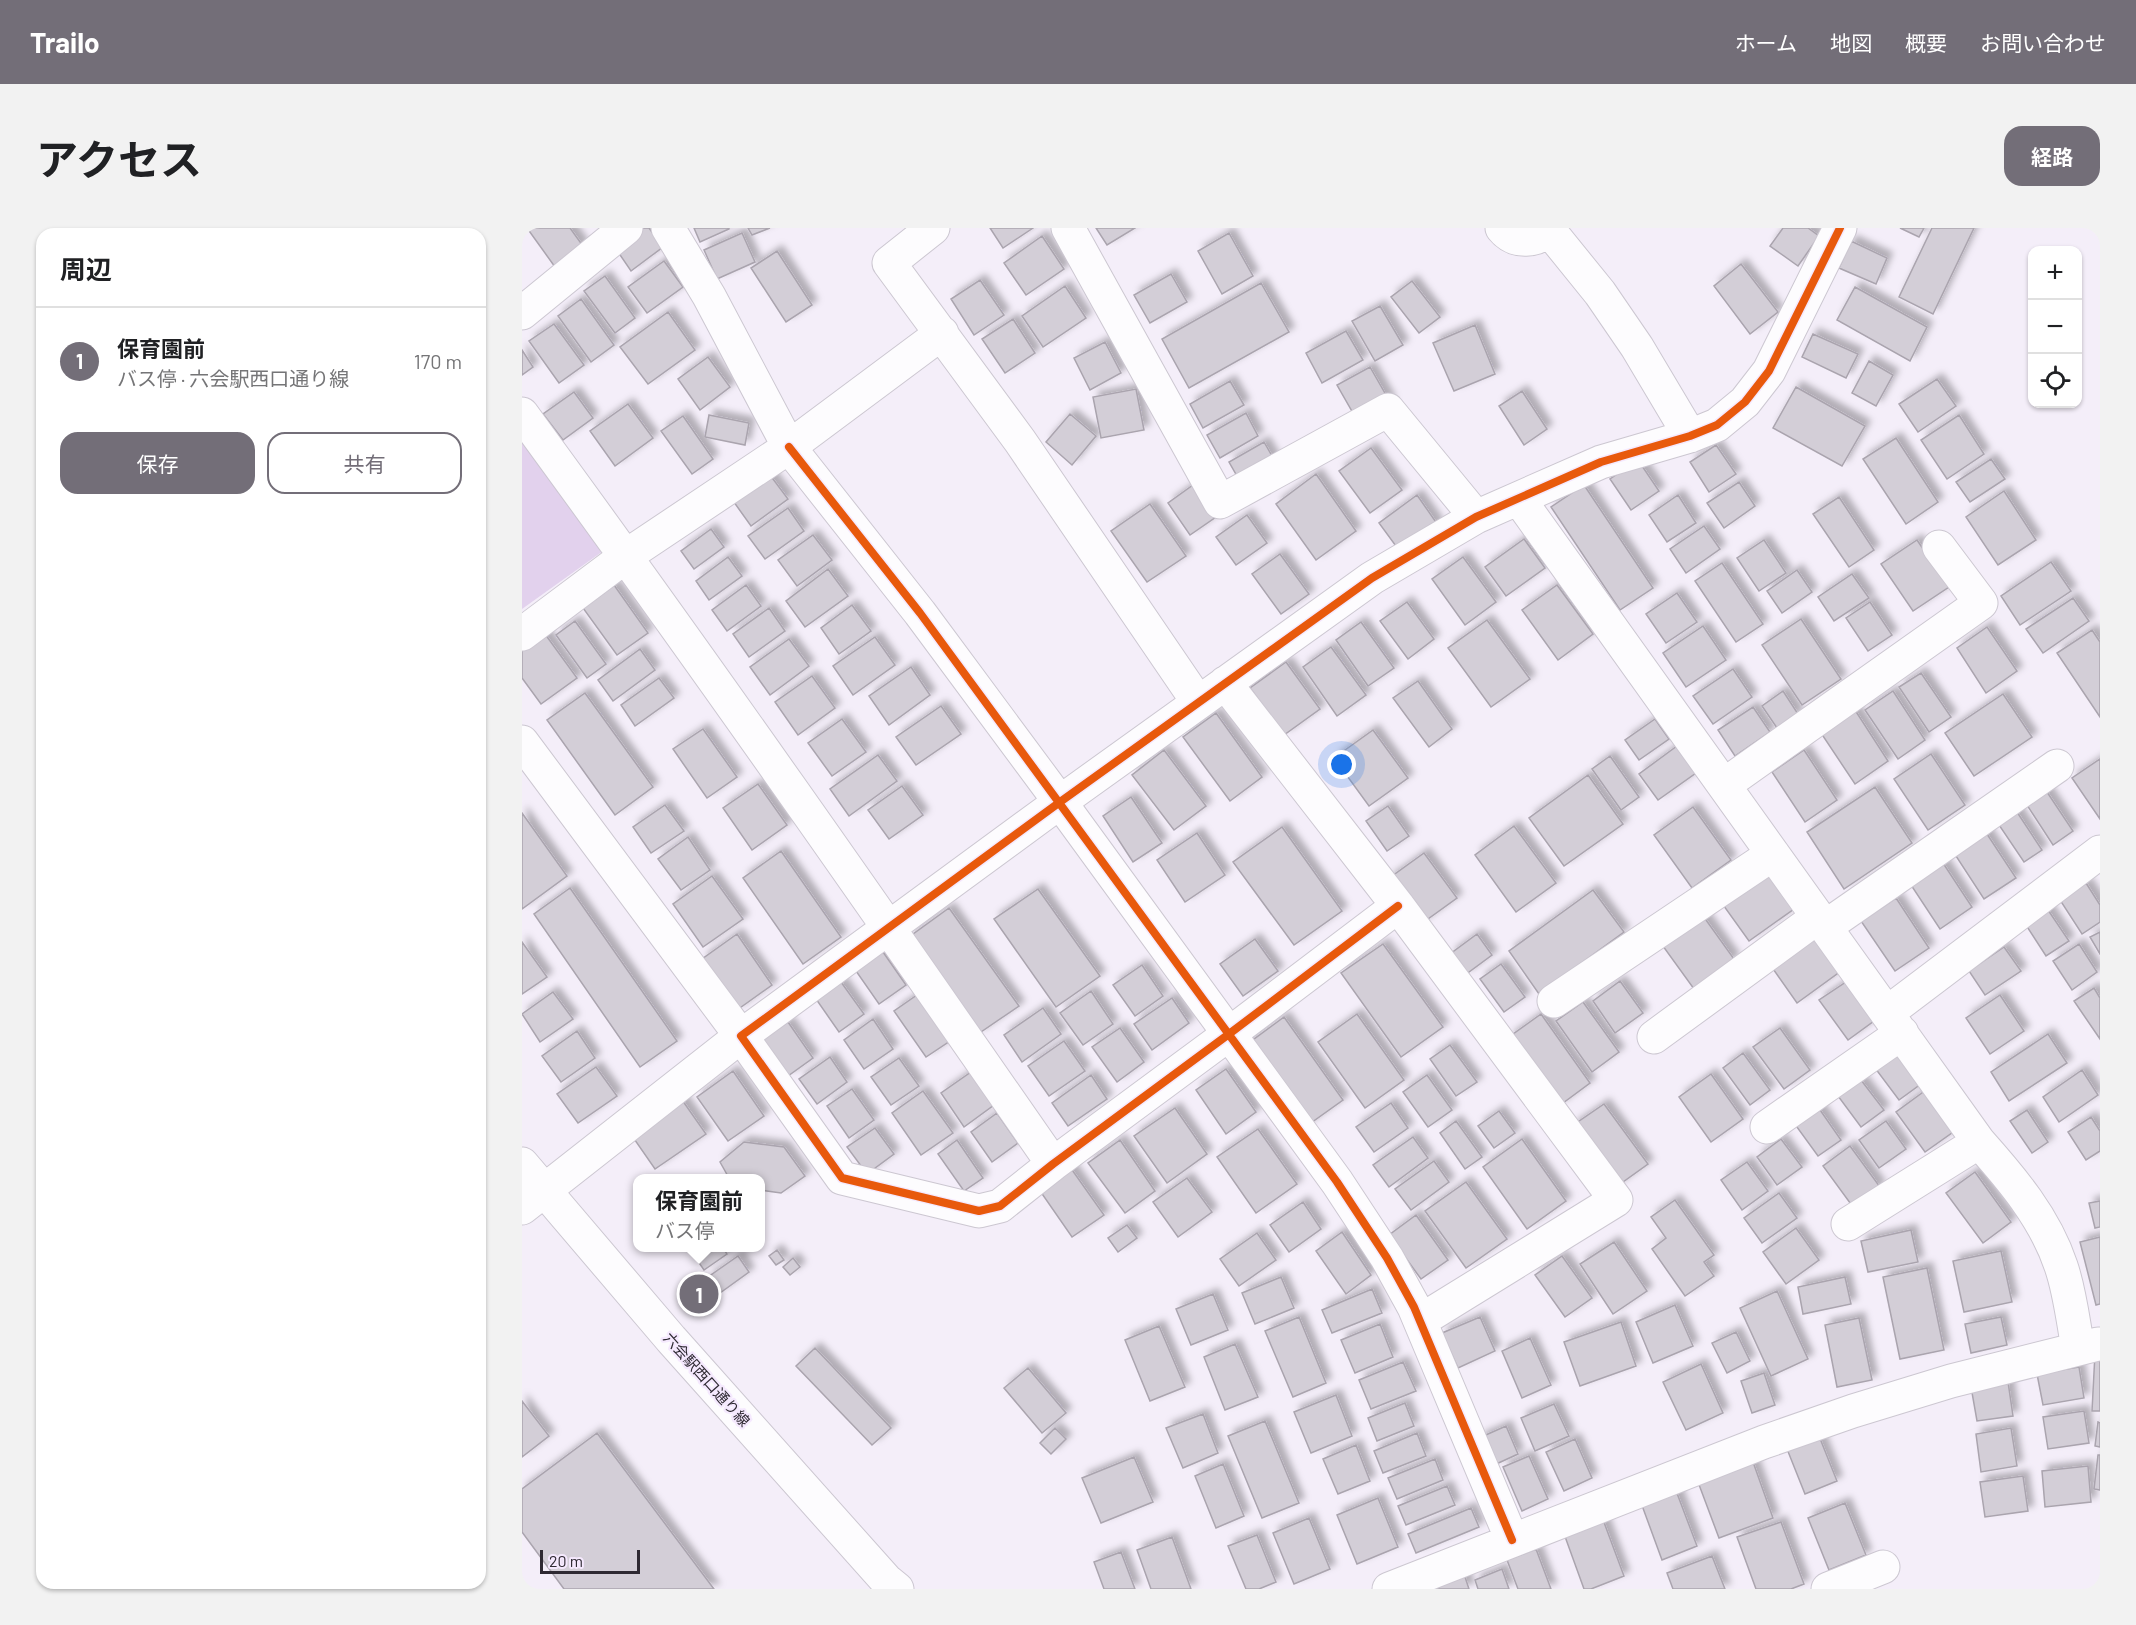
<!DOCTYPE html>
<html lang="ja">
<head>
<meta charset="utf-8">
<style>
	:root { --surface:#fff; --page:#f2f2f2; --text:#202124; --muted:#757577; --line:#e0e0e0; --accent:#736e78 }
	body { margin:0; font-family:Barlow,"Noto Sans JP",sans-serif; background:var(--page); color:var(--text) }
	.controls { position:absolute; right:18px; top:18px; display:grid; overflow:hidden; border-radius:12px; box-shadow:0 2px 4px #0004 }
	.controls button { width:54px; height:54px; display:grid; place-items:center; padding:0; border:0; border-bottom:2px solid var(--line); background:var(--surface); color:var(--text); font:30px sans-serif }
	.scale { position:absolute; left:18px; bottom:15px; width:100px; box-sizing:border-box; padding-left:6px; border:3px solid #2e2932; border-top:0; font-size:16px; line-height:21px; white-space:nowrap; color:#2e2932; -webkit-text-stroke:4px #f5e9fe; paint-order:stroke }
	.you { position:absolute; left:820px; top:537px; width:21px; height:21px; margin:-15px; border:4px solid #fff; border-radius:50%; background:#1a73e8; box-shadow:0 0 0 9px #1a73e833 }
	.badge { display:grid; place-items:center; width:39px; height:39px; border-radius:50%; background:var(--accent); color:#fff; font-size:20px; font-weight:700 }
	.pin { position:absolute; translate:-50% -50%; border:3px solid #fff; box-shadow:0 2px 6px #0006 }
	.popup { position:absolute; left:111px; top:946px; width:132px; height:78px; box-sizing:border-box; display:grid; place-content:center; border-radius:12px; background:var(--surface); filter:drop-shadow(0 2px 4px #0005); font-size:20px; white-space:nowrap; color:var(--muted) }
	.popup b { font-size:22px; color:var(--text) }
	.popup::after { content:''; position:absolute; left:50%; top:100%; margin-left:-12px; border:12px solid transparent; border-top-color:var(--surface) }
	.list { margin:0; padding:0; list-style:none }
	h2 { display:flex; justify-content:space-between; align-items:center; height:78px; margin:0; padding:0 24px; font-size:26px }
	h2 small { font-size:20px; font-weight:400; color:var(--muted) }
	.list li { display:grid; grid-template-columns:39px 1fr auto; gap:18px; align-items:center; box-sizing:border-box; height:108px; padding:0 24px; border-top:2px solid var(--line) }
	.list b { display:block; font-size:22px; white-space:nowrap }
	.list p { margin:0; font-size:20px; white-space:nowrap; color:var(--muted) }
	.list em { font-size:20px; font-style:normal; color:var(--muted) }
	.actions { display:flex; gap:12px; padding:18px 24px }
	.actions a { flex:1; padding:14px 0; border:2px solid var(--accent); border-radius:18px; text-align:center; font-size:21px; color:var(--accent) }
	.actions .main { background:var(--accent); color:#fff }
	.icon { flex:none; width:33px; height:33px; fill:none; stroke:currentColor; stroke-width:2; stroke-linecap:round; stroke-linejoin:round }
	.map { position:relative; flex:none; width:1578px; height:1361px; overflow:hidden; border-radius:18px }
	header { display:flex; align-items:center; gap:36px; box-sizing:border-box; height:84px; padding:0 30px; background:var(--accent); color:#fff }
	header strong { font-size:28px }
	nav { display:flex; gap:33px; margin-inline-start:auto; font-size:21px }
	.intro { display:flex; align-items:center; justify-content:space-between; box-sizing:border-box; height:144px; padding:0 36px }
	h1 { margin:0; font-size:42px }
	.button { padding:15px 27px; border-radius:18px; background:var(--accent); color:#fff; font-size:21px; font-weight:700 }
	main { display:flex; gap:36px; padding:0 36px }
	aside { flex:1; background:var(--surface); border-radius:18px; box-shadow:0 2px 4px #0004 }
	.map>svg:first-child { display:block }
	.green { fill:#e2d1ed }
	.building { fill:#d3ced7; stroke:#aaa4ae; stroke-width:1.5; filter:url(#shadow) }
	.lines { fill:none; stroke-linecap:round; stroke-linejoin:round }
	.minor-casing { stroke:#ccc7d1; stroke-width:35 }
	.minor { stroke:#fdfcfe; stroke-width:33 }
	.cycleway-casing { stroke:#f5e9fe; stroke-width:11 }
	.cycleway { stroke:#e8590c; stroke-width:8 }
	.labels { text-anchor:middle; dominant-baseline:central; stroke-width:4.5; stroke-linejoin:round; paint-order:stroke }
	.street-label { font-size:15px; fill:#2e2932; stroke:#f5e9fe }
</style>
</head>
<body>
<header>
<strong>Trailo</strong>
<nav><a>ホーム</a><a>地図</a><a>概要</a><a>お問い合わせ</a></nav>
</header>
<div class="intro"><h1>アクセス</h1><a class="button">経路</a></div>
<main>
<aside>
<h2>周辺<small></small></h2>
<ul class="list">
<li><span class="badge">1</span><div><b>保育園前</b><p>バス停 · 六会駅西口通り線</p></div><em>170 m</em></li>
</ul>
<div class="actions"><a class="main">保存</a><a>共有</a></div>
</aside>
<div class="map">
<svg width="1578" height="1361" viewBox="0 0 1578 1361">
	<defs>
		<filter id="shadow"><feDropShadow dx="5.5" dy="-5.5" stdDeviation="3" flood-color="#0004"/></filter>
	</defs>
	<rect width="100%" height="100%" fill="#f4eef9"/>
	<path class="green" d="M0 203 88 318 0 381Z"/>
	<path class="building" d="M5 0H48L61 18 33 39Z
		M117 0H127L141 19 109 43 92 18Z
		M172 0H207V1L178 14Z
		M226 0H248L230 7Z
		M468 0H511L481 20Z
		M574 0H613L585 17Z
		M1261 0H1286L1297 8 1276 38 1248 18Z
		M1378 0H1402L1397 9Z
		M1410 0H1452L1411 86 1377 69Z
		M220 5 233 34 195 51 182 22Z
		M707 5 731 48 700 66 676 23Z
		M520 8 542 41 504 67 482 35Z
		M1329 13 1365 30 1354 56 1317 40Z
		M255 23 290 77 264 94 229 40Z
		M142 33 161 59 125 85 106 59Z
		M1219 36 1256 84 1228 106 1192 58Z
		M649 46 665 74 628 95 612 67Z
		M83 48 113 90 93 105 62 63Z
		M458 52 482 87 452 107 429 71Z
		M890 53 918 89 897 105 869 69Z
		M739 55 767 104 667 160 640 111Z
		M543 58 564 90 521 119 500 88Z
		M1333 59 1405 99 1388 133 1315 92Z
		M59 71 92 117 69 134 36 88Z
		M858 78 881 117 853 133 830 93Z
		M146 84 173 122 126 156 98 119Z
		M491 91 513 125 483 145 460 111Z
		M32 96 62 137 37 155 7 113Z
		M953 97 973 146 932 163 911 115Z
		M824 103 841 132 800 155 784 125Z
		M1291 106 1336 126 1324 150 1280 129Z
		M583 114 599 145 568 162 552 130Z
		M0 122 11 139 0 147Z
		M186 129 208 159 178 182 156 151Z
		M1347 133 1371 147 1354 178 1330 165Z
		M848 139 868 174 835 192 815 157Z
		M1415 151 1434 178 1396 204 1377 176Z
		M708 153 722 177 681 200 668 176Z
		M1274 159 1343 198 1320 238 1251 200Z
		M614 161 622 202 579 210 571 169Z
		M1000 163 1025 201 1002 217 977 178Z
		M52 164 71 190 41 212 21 186Z
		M106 176 131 210 93 238 68 203Z
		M724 185 736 208 698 230 685 207Z
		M548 186 574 208 550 237 524 214Z
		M187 187 227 195 223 217 183 209Z
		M1437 187 1462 226 1425 251 1399 212Z
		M161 188 191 231 170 246 139 203Z
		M1374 210 1416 274 1384 296 1341 231Z
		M742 214 754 235 719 255 707 234Z
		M1194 217 1214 246 1187 264 1168 234Z
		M849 220 880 262 848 285 817 243Z
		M1469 231 1483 251 1448 274 1434 254Z
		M1116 232 1137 263 1109 282 1088 251Z
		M245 243 266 271 229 298 209 270Z
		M794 246 834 303 794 332 754 276Z
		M1217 254 1233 278 1202 300 1185 275Z
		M671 257 694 289 668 307 646 275Z
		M1062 257 1131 360 1098 382 1029 279Z
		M1482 263 1514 312 1476 337 1444 289Z
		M895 267 916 297 879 325 857 295Z
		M1156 267 1174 295 1145 314 1127 287Z
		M1317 269 1352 322 1327 339 1291 286Z
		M628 276 664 328 625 354 589 303Z
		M266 280 282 303 243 331 226 308Z
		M725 287 745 315 714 337 694 309Z
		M1182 298 1198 321 1164 345 1148 321Z
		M189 301 202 319 172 341 159 323Z
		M291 307 310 332 275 358 256 332Z
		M1002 311 1023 340 984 368 963 339Z
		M1242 312 1264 345 1237 363 1215 330Z
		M1395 312 1427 359 1391 383 1359 336Z
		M758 326 787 366 759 386 730 346Z
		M206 329 220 348 187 372 174 353Z
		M941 329 974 374 943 397 910 351Z
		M1529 334 1549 363 1498 397 1479 368Z
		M1200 335 1241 396 1214 414 1173 353Z
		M306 341 326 368 283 399 264 373Z
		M1275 342 1290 364 1260 385 1245 363Z
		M1330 346 1347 370 1312 393 1296 369Z
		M92 357 126 405 95 427 61 380Z
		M224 357 239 378 205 403 190 382Z
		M1035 357 1071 406 1036 432 1000 382Z
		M1155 365 1175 394 1144 415 1124 386Z
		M1551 370 1567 393 1521 425 1504 401Z
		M885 374 912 411 886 431 858 393Z
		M1348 374 1370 407 1346 423 1324 390Z
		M330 377 349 403 317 426 299 400Z
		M247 380 263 403 227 429 211 406Z
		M1279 391 1319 451 1280 477 1240 417Z
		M965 392 1008 451 969 479 926 420Z
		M53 393 84 436 65 450 34 407Z
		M839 394 872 440 846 458 814 412Z
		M1181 398 1204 432 1164 459 1141 425Z
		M1465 399 1495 443 1464 465 1435 420Z
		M1570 402 1578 414V489L1535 425Z
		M23 406 55 450 19 476 0 450V423Z
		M353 409 373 437 331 467 311 438Z
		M267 411 287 438 248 467 228 439Z
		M809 419 844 467 815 488 781 439Z
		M118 421 133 442 91 473 76 452Z
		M764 434 798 481 762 507 728 460Z
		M389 439 408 467 367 497 347 468Z
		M1211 441 1230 469 1191 496 1171 468Z
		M1399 445 1429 489 1407 504 1377 459Z
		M290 448 313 480 276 507 253 474Z
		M137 450 152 470 113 498 99 477Z
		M896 453 930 501 907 519 871 470Z
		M1261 463 1276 486 1255 500 1240 478Z
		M1371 463 1403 512 1376 531 1343 482Z
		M63 465 131 559 93 587 25 492Z
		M1481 466 1510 509 1452 548 1423 505Z
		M419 478 439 506 394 537 374 509Z
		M1231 479 1248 504 1213 528 1196 502Z
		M1333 482 1366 533 1333 556 1299 505Z
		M694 485 740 549 708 573 661 509Z
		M320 491 344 524 310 548 286 515Z
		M1133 491 1147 511 1117 532 1103 512Z
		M181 501 215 549 185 570 151 521Z
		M851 502 886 550 847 578 812 530Z
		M1155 518 1174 545 1136 572 1117 546Z
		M642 522 684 578 652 602 610 547Z
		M1282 522 1315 572 1283 594 1250 544Z
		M1409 526 1443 577 1406 602 1372 551Z
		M356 527 375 553 327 588 308 561Z
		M1088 528 1117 569 1099 582 1070 541Z
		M1578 531V591L1550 550Z
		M1066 547 1101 596 1042 638 1007 590Z
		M236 556 265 597 230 622 201 580Z
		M380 558 401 587 367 611 346 582Z
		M1353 559 1390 615 1322 661 1285 604Z
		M1523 561 1551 603 1531 617 1503 574Z
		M609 569 640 615 611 634 581 588Z
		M143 577 162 603 129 625 111 599Z
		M866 578 887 608 865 623 844 593Z
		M1171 579 1209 632 1170 660 1132 607Z
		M1493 581 1520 622 1502 634 1475 594Z
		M0 585 45 648 0 681Z
		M992 598 1034 655 994 684 953 627Z
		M760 599 820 683 772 717 711 634Z
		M1463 603 1494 650 1462 671 1432 625Z
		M675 605 703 647 663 674 635 632Z
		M166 609 188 642 159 662 136 631Z
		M259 623 319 709 281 736 221 650Z
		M902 625 935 670 899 696 866 651Z
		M1421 635 1450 679 1418 701 1389 657Z
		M1243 641 1272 681 1227 713 1199 674Z
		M190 648 221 691 181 719 151 676Z
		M1564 655 1578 677V694L1560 706 1538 672Z
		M48 660 155 813 118 839 12 686Z
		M516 661 578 748 534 779 472 691Z
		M1071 662 1102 704 1017 766 987 723Z
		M1374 670 1407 720 1373 743 1339 693Z
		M1524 679 1547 713 1524 728 1502 694Z
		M427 680 497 778 456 806 387 709Z
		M1179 685 1212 731 1172 761 1138 714Z
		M1578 704V726L1568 709Z
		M215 706 250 757 215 782 180 731Z
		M955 706 970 727 943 747 928 726Z
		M1293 707 1319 743 1275 775 1249 738Z
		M733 711 756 743 721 768 698 736Z
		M0 714 25 749 0 766Z
		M861 716 921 799 879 829 819 745Z
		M1557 716 1575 744 1550 762 1531 733Z
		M1482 719 1499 743 1463 767 1447 743Z
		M361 724 384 757 357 776 334 743Z
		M979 736 1003 769 982 784 958 751Z
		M620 737 641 768 613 788 591 757Z
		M1098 753 1121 785 1093 805 1071 773Z
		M319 754 342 786 317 804 294 771Z
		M1324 754 1352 793 1326 812 1297 772Z
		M1572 760 1578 770V811L1552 773Z
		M569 763 591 796 561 817 538 785Z
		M31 764 51 791 18 814 0 786Z
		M395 767 428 813 404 829 372 783Z
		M1478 767 1502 803 1468 826 1444 790Z
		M650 770 667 795 630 822 612 796Z
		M1061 774 1097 824 1070 844 1034 793Z
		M521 780 539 806 500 834 482 807Z
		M835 786 882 852 843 880 796 814Z
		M1019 786 1068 855 1037 878 987 809Z
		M762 789 821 872 779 902 720 820Z
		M351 791 371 821 342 841 322 812Z
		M266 794 291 830 266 848 240 812Z
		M598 800 622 834 595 854 570 819Z
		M1258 800 1288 842 1262 861 1231 819Z
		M55 803 73 830 39 854 20 828Z
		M1526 806 1545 835 1487 873 1469 844Z
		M542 813 563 843 527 868 506 838Z
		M928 817 955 854 934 868 908 831Z
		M1380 821 1403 853 1377 872 1353 840Z
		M1221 825 1248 862 1228 877 1201 840Z
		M308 829 325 854 295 876 277 851Z
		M377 830 397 858 369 877 349 849Z
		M74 839 95 868 56 895 35 866Z
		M704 841 734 884 704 906 674 862Z
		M1560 842 1576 867 1537 894 1521 869Z
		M211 843 242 888 206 913 175 869Z
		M449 844 472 877 442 899 419 865Z
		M1189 846 1221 891 1189 914 1157 869Z
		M569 847 585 871 546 898 530 875Z
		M905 847 930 882 906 899 881 864Z
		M1339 852 1362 882 1339 899 1316 868Z
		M330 861 352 892 327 910 305 878Z
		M1404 862 1434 902 1403 924 1374 884Z
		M401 863 431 905 399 927 370 885Z
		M158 869 184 906 133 941 108 905Z
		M869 875 886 900 852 924 834 899Z
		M1082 876 1126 936 1094 959 1050 898Z
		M1296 879 1319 912 1296 928 1272 895Z
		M653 880 685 926 645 955 612 908Z
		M1505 882 1526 914 1510 925 1488 893Z
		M977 883 993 905 972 920 956 898Z
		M475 885 496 915 470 934 449 904Z
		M1569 889 1578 903V923L1564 932 1546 904Z
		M934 893 960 929 943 941 918 905Z
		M1364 893 1384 921 1357 940 1337 912Z
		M353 900 372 926 345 946 325 919Z
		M736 901 775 956 734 985 695 929Z
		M891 909 906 930 867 959 851 937Z
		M1000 911 1044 973 1005 1001 961 939Z
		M1259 911 1280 939 1255 957 1235 929Z
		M435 912 461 950 442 963 416 926Z
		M598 912 633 963 603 985 566 935Z
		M222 914 262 919 283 948 259 965 238 962V950H207L198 934Z
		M1328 918 1358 959 1331 979 1301 938Z
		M912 933 927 954 889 982 873 961Z
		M1225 934 1246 963 1220 982 1199 952Z
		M548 939 582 987 550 1009 516 960Z
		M1453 944 1489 994 1461 1015 1424 965Z
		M665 950 690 984 656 1009 631 974Z
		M944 954 985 1011 944 1040 903 983Z
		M1257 965 1275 990 1240 1015 1222 990Z
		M1153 972 1192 1027 1182 1034 1192 1048 1163 1068 1130 1021 1144 1010 1129 989Z
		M1578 973V999L1573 1000 1567 975Z
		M781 974 799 1001 767 1024 748 997Z
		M894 987 926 1032 899 1051 867 1007Z
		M605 997 615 1010 596 1024 586 1010Z
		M1274 1000 1297 1032 1264 1056 1241 1024Z
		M1389 1002 1396 1034 1346 1044 1339 1013Z
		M820 1004 849 1047 824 1066 794 1023Z
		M735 1005 754 1032 717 1058 698 1031Z
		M1578 1009V1076L1574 1077 1558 1014Z
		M1092 1014 1125 1063 1091 1086 1058 1036Z
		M186 1020H201L205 1026 182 1042 173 1029Z
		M255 1022 262 1032 254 1037 247 1028Z
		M1479 1023 1490 1074 1442 1084 1431 1033Z
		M216 1028 227 1044 198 1065 186 1049Z
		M1040 1028 1070 1070 1043 1089 1013 1047Z
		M271 1030 278 1039 268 1047 261 1039Z
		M1405 1040 1422 1122 1378 1131 1361 1049Z
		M759 1049 772 1080 733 1096 720 1065Z
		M1323 1049 1329 1076 1281 1086 1276 1059Z
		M850 1061 860 1085 810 1105 800 1082Z
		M1255 1063 1286 1131 1249 1148 1218 1080Z
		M691 1066 706 1102 669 1117 654 1081Z
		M1153 1077 1171 1118 1131 1135 1114 1094Z
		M777 1089 804 1155 771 1169 743 1103Z
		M958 1089 973 1123 936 1140 920 1105Z
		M1479 1089 1485 1117 1449 1125 1443 1096Z
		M1337 1090 1350 1152 1315 1159 1303 1097Z
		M1099 1094 1114 1138 1058 1158 1042 1114Z
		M858 1096 871 1129 833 1145 819 1112Z
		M637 1098 663 1159 628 1173 603 1112Z
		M1214 1104 1228 1133 1205 1145 1190 1115Z
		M1008 1110 1029 1157 1000 1170 980 1123Z
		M713 1116 736 1169 703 1182 682 1129Z
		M293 1120 369 1200 350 1217 274 1138Z
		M1573 1125H1578V1183H1570Z
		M881 1134 894 1163 849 1181 837 1152Z
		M1179 1136 1201 1185 1164 1202 1141 1154Z
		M1557 1139 1562 1170 1521 1177 1515 1146Z
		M506 1140 544 1185 520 1205 482 1160Z
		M1242 1145 1253 1177 1230 1185 1219 1153Z
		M1486 1154 1491 1188 1455 1193 1449 1159Z
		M814 1167 830 1208 789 1225 772 1184Z
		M0 1173 27 1208 0 1229Z
		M883 1175 892 1198 855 1213 846 1190Z
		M1032 1176 1047 1208 1013 1223 999 1190Z
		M1562 1183 1567 1215 1526 1221 1521 1189Z
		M681 1186 696 1225 661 1240 644 1200Z
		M743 1193 777 1275 740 1290 706 1208Z
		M1576 1194 1578 1195V1219L1573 1218Z
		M984 1198 996 1226 970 1238 957 1210Z
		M533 1200 544 1211 529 1226 518 1215Z
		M1489 1200 1495 1238 1459 1244 1454 1206Z
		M1295 1203 1315 1253 1283 1266 1263 1216Z
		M75 1205 192 1361H42L0 1304V1261Z
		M895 1205 904 1228 861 1245 852 1223Z
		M1053 1211 1070 1250 1042 1263 1024 1224Z
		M834 1217 848 1253 816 1266 801 1231Z
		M1576 1227H1578V1262L1572 1261Z
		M1007 1228 1026 1271 1000 1283 981 1239Z
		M612 1229 631 1274 579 1295 560 1250Z
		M913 1231 921 1252 875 1271 866 1250Z
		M1231 1234 1251 1290 1197 1310 1176 1254Z
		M701 1236 722 1288 694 1300 673 1248Z
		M1566 1238 1569 1274 1523 1279 1520 1243Z
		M1501 1248 1506 1283 1463 1289 1458 1254Z
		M925 1258 933 1277 884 1297 876 1278Z
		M1153 1260 1175 1318 1140 1332 1118 1272Z
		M856 1270 876 1319 835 1336 815 1287Z
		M1323 1275 1344 1327 1307 1342 1286 1290Z
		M949 1280 957 1299 894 1325 886 1306Z
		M1080 1289 1102 1348 1069 1361H1062L1041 1303Z
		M787 1290 808 1341 772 1356 751 1305Z
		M1259 1294 1282 1356 1269 1361H1234L1215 1309Z
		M735 1307 754 1354 737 1361H724L706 1318Z
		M650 1309 669 1361H629L615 1322Z
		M1014 1321 1029 1361H996L985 1332Z
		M599 1324 613 1361H582L572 1334Z
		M1190 1328 1203 1361H1151L1145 1345Z
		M980 1341 987 1361H956L953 1352Z
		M941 1343 947 1361H905Z"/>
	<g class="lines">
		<defs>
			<path id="minor" d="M146 0 187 68 267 219 398 385 538 574 815 954 865 1030 892 1079 990 1312
				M411 0 367 35 498 213 676 474
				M546 0 698 274 866 182 954 289
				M980 0C993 16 1015 14 1028 0
				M1027 2 1078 65 1115 119 1168 208
				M0 85 104 0
				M0 186C181 433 356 684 531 936
				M997 271 1457 914C1490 951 1523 990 1539 1038 1548 1064 1551 1093 1556 1120
				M0 406 104 328 267 219 420 105
				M703 455 876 678 1094 972 898 1093
				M0 514 219 808 320 950 457 983 478 978 531 936 707 806 876 678
				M1202 557 1459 375 1417 319
				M1303 699 1535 538
				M1032 773 1251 626
				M1365 785 1578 624
				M1132 809 1296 689
				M1245 899 1380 805
				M0 936 149 1111 364 1352 375 1361
				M0 980 219 808 538 574 850 350 954 289 1079 234 1168 208 1195 197 1223 174 1247 143 1318 0
				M1326 996 1457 914
				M867 1361 1242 1214 1331 1183 1429 1153 1576 1116
				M1306 1361 1361 1339"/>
		</defs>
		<use href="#minor" class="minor-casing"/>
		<use href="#minor" class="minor"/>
		<defs>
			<path id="cycleway" d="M267 219 398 385 815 954 865 1030 892 1079 990 1312
				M876 678 707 806 531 936 478 978 457 983 320 950 219 808 538 574 850 350 954 289 1079 234 1168 208 1195 197 1223 174 1247 143 1318 0"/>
		</defs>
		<use href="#cycleway" class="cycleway-casing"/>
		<use href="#cycleway" class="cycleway"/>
	</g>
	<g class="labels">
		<g class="street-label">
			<text transform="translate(185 1151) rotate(48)">六会駅西口通り線</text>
		</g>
	</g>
</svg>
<div class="controls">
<button>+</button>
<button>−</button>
<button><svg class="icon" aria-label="locate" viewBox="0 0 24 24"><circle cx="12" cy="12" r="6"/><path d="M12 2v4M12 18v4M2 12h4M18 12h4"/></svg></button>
</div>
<div class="scale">20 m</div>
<div class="you"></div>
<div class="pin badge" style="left:177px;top:1066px">1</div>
<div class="popup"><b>保育園前</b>バス停</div>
</div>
</main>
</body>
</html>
